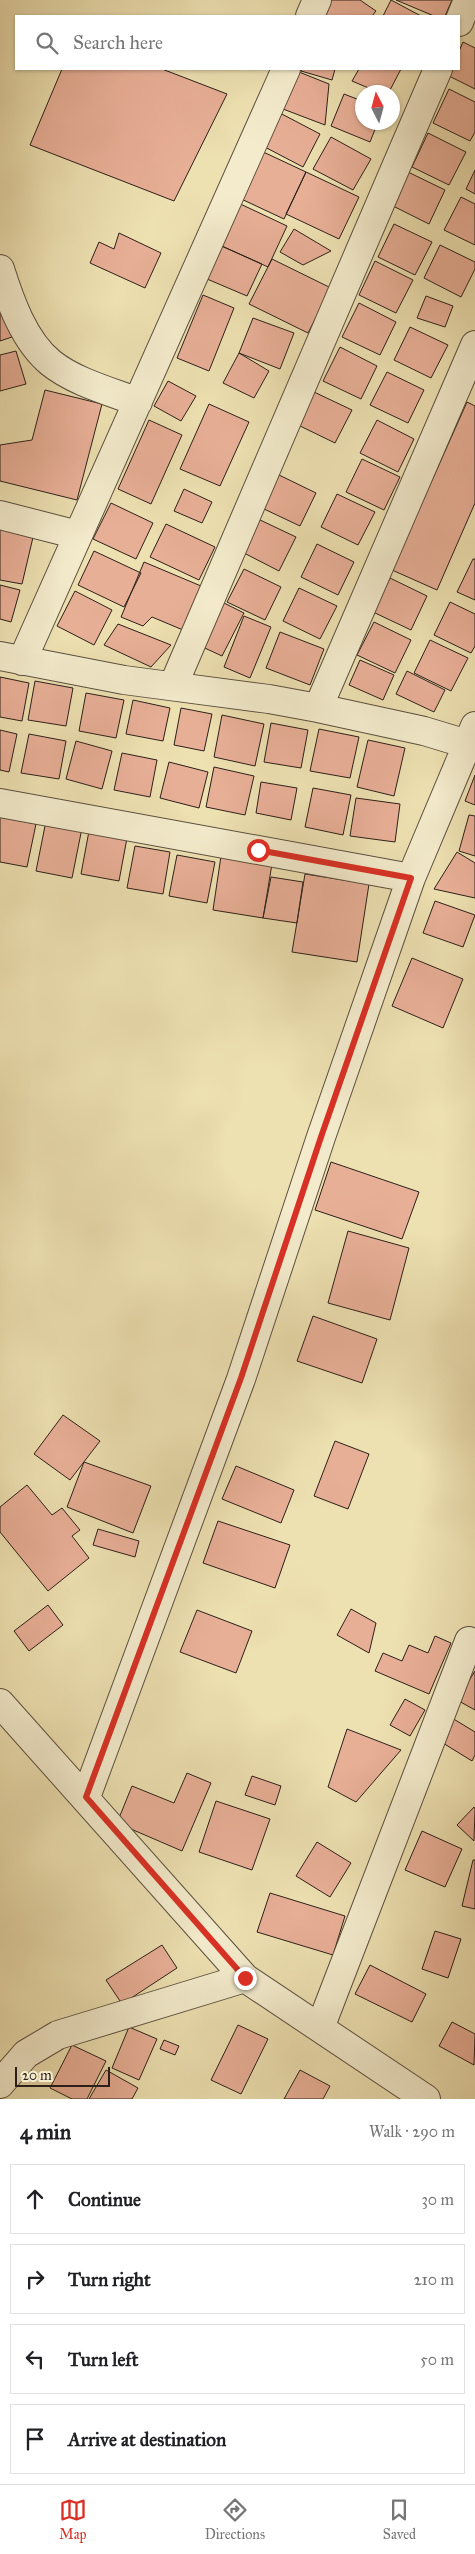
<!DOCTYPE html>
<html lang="en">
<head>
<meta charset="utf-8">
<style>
	:root { --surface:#fff; --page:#f6f6f6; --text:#202124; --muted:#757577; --line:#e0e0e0; --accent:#d93025 }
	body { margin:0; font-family:"IM FELL Great Primer",serif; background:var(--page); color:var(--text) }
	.compass { position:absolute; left:355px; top:85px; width:45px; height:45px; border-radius:50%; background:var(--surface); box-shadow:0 1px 4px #0004; rotate:354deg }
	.scale { position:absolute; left:15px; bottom:12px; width:95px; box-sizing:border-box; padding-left:5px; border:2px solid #2c2019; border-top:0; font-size:14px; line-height:18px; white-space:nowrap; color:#2c2019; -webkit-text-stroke:4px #f3ebcc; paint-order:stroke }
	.stop { position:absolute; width:15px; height:15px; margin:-11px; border:4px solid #d93025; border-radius:50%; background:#fff }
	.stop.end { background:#d93025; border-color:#fff; box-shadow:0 1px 5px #0008 }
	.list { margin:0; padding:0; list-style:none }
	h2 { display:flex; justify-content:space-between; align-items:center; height:65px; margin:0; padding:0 20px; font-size:21px }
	h2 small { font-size:16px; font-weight:400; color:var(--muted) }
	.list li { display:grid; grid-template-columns:32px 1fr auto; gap:15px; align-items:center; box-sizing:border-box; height:70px; margin:0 10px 10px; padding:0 10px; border:1px solid var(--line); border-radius:0px }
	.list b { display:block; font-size:19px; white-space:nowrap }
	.list em { font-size:16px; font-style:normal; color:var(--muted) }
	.icon { flex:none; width:28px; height:28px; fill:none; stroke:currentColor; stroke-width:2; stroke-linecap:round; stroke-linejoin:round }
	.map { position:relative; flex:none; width:475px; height:2099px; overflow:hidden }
	.search { position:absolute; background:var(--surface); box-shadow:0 1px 4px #0004; left:15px; right:15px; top:15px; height:55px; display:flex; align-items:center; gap:12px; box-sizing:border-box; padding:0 18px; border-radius:0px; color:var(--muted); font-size:19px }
	.sheet { height:385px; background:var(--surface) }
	nav { display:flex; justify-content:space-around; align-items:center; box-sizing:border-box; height:70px; border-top:1px solid var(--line); background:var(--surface); font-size:14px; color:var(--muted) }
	nav a { display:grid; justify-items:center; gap:2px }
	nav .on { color:var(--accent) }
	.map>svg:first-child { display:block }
	.building { fill:#e8af97; stroke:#2c2019 }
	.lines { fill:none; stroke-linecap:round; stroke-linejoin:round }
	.minor-casing { stroke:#5c503f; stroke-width:30 }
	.minor { stroke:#f3ebcc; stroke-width:28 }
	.route { stroke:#d93025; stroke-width:6 }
</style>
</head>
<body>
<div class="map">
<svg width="475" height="2099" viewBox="0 0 475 2099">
	<rect width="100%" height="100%" fill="#ede0b1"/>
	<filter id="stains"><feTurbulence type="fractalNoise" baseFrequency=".004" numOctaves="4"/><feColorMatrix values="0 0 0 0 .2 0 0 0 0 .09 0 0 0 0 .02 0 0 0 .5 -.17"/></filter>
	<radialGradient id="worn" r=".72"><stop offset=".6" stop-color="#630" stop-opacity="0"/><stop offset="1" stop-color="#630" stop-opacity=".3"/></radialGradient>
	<path class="building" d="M329 0H360L376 11 372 16H324Z
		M391 0 421 16H383Z
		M396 0H452L445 16H434Z
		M463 42 475 48V89L447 75 450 69H459V51Z
		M62 69H162L227 94 174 201 30 145Z
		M302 69H335L332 80 301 71Z
		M359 69H401L389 92H378L352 81Z
		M299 72 329 84 325 125 283 109Z
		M449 89 475 102V132L470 141 433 123Z
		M344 94 362 101V122H378L370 142 331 126Z
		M278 112 320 134 303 167 261 145Z
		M428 133 466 152 449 185 412 167Z
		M331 137 371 159 353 190 313 169Z
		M259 150 306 172 284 219 237 197Z
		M475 170V194L466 189Z
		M306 172 359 197 339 239 286 214Z
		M408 172 445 190 429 224 391 205Z
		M461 197 475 204V245L444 230Z
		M234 201 287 226 268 267 215 243Z
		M394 224 432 242 415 275 378 257Z
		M294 229 331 251 303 265 280 252Z
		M119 233 161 253 145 288 90 263 99 242 114 249Z
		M215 243 262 264 247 296 200 276Z
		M440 245 475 262V269L461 297 424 278Z
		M272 259 331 288 308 333 249 304Z
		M375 261 413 280 396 313 359 295Z
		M203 295 234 308 209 371 177 358Z
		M426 296 453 306 445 327 417 318Z
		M359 303 396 322 380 355 342 337Z
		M0 304 15 336 0 341Z
		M253 318 294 333 280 369 239 353Z
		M410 327 448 345 431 378 394 360Z
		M340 347 377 366 361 399 323 381Z
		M16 351 26 384 0 391V355Z
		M239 353 269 371 254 398 223 383Z
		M387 372 424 390 408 423 370 405Z
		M168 381 196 396 181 421 154 406Z
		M45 390 102 404 77 500 0 481V445L32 440Z
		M314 392 352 410 335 443 298 425Z
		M467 402 475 406V503L437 590 392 570Z
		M209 404 249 422 220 486 180 469Z
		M149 420 182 435 151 504 118 489Z
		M377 420 414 439 398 472 360 453Z
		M362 459 400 477 384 510 346 492Z
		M279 475 316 493 300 526 262 508Z
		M184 489 212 502 202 523 174 511Z
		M337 494 375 512 358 545 321 527Z
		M111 503 153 523 136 559 93 539Z
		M258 519 296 537 279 571 242 552Z
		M166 524 215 547 199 580 150 557Z
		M0 525 34 533 22 584 0 580Z
		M317 544 354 562 338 595 301 577Z
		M94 551 141 573 124 607 78 585Z
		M473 559H475V600L457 592Z
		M144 562 201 586 183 630 152 617 143 626 121 617Z
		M244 569 281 587 265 620 227 602Z
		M390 578 427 596 411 630 373 612Z
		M0 585 20 590 11 622 0 619Z
		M299 588 337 606 320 639 283 621Z
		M75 591 112 610 94 645 57 626Z
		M218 600 244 613 222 656 196 644Z
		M450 602 475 614V646L471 653 434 635Z
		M244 616 271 627 250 678 224 667Z
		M374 622 411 640 395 673 357 655Z
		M118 624 171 645 151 667 104 645Z
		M280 632 324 649 310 685 266 668Z
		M430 640 468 658 451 691 414 673Z
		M360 660 394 675 383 700 349 685Z
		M407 671 445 690 434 712 396 694Z
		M0 677 29 683 22 721 0 717Z
		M35 681 73 688 66 726 28 720Z
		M86 693 124 700 116 738 79 731Z
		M133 700 170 708 163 741 126 734Z
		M181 708 212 714 204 751 174 745Z
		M222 715 264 724 255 766 214 757Z
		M271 723 308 730 301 768 264 762Z
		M319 729 359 737 350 778 310 771Z
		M0 730 17 734 9 772 0 770Z
		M29 734 66 741 59 779 21 773Z
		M368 740 405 748 394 796 357 787Z
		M76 741 112 751 102 789 66 779Z
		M122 753 157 760 150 797 114 790Z
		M169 762 208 772 199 808 160 798Z
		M214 767 254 776 245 815 206 807Z
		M475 775V805L465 801Z
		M261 782 297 788 291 820 256 813Z
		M313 788 351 795 343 835 305 827Z
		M356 798 400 804 395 842 350 836Z
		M469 815 475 816V856L459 851Z
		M0 817 36 824 27 867 0 862Z
		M46 821 82 828 72 878 36 871Z
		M89 831 127 838 119 881 81 874Z
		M135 846 170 852 163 894 127 888Z
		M457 852 475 863V898L434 889Z
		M177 855 215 862 207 903 169 896Z
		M221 856 272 864 263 918 213 910Z
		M305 874 369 884 357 962 292 952Z
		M271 877 303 882 297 923 263 918Z
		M435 901 475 915 463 947 423 933Z
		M412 958 463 979 443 1028 392 1006Z
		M331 1162 419 1192 402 1239 315 1210Z
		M348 1231 409 1248 390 1320 328 1303Z
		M313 1316 377 1339 362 1383 297 1361Z
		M63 1415 100 1441 70 1480 34 1454Z
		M335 1441 369 1454 348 1509 314 1496Z
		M84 1462 151 1486 133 1533 67 1507Z
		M236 1466 294 1490 281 1523 222 1499Z
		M27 1485 52 1515 62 1508 80 1530 72 1536 89 1558 48 1591 0 1532V1507Z
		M218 1521 290 1545 275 1588 203 1563Z
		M98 1529 139 1541 135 1557 93 1545Z
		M48 1605 63 1625 29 1651 14 1631Z
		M351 1609 376 1623 369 1653 337 1635Z
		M197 1610 252 1631 236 1673 180 1652Z
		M435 1636 451 1643 429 1694 375 1671 383 1653 402 1661 409 1645 428 1653Z
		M475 1671V1710L457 1700Z
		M405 1699 425 1710 410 1736 390 1725Z
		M452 1718 475 1732V1755L472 1761 438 1740Z
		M347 1729 401 1750 356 1802 328 1787Z
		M187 1773 211 1783 182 1851 117 1823 132 1786 174 1803Z
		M252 1776 281 1786 275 1805 245 1795Z
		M216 1801 270 1819 252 1870 199 1852Z
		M474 1807 475 1809 474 1841 457 1825Z
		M422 1831 462 1849 445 1887 405 1870Z
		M317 1842 351 1863 330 1897 296 1876Z
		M473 1860H475V1909L462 1906Z
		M270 1893 345 1916 333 1955 257 1932Z
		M435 1931 461 1939 448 1978 422 1969Z
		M162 1945 177 1968 122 2004 106 1980Z
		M370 1965 426 1994 412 2022 355 1994Z
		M452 2022 475 2034 474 2065 439 2046Z
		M238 2025 268 2039 241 2094 211 2080Z
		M129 2027 157 2039 139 2080 112 2068Z
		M164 2040 179 2046 175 2055 160 2049Z
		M72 2045 106 2061 87 2099H72L50 2088Z
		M106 2070 138 2088 132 2099H89Z
		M300 2070 330 2086 323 2099H284Z"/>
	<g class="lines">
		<defs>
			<path id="minor" d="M310 16 317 0
				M459 22 468 0
				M0 269C10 301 24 341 51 363 75 382 109 391 138 402
				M0 515 78 535
				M0 656 124 680 269 699 318 708 424 731 467 744
				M22 661 286 69
				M173 686 438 69
				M318 708 475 345
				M0 803 411 878
				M0 1703 245 1978 426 2099
				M86 1797 241 1379 321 1137 411 878 475 726
				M320 2028 469 1641
				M0 2084 26 2054 58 2035 245 1978"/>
		</defs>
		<use href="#minor" class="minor-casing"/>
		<use href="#minor" class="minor"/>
	</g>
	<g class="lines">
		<path class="route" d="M245 1978 86 1797 241 1378 321 1137 411 878 258 850"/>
	</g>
	<rect width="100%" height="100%" filter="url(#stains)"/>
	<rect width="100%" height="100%" fill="url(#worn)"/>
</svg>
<svg class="compass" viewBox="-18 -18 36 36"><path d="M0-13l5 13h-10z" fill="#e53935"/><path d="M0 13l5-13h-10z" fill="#757577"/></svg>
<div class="scale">20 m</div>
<div class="stop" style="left:258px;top:850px"></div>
<div class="stop end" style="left:245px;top:1978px"></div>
<div class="search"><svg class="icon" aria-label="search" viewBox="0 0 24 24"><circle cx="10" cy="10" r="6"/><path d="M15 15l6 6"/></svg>Search here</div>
</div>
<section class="sheet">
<h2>4 min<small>Walk · 290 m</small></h2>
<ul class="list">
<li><svg class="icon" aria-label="ahead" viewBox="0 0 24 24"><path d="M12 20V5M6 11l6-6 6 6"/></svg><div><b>Continue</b></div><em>30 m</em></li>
<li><svg class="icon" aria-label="right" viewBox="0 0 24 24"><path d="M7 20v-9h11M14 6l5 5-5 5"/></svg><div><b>Turn right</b></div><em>210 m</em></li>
<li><svg class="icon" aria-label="left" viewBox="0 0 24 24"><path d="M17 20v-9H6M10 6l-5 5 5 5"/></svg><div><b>Turn left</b></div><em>50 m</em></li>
<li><svg class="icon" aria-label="arrive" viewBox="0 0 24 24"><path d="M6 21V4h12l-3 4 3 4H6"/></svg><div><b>Arrive at destination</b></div></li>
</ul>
</section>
<nav>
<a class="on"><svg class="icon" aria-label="map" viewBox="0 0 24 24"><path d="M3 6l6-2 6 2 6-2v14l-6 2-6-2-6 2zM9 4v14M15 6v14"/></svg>Map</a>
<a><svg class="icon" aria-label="directions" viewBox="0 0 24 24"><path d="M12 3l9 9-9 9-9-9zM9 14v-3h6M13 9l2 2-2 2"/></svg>Directions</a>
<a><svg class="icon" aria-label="saved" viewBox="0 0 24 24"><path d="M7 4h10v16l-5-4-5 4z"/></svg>Saved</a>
</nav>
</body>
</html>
